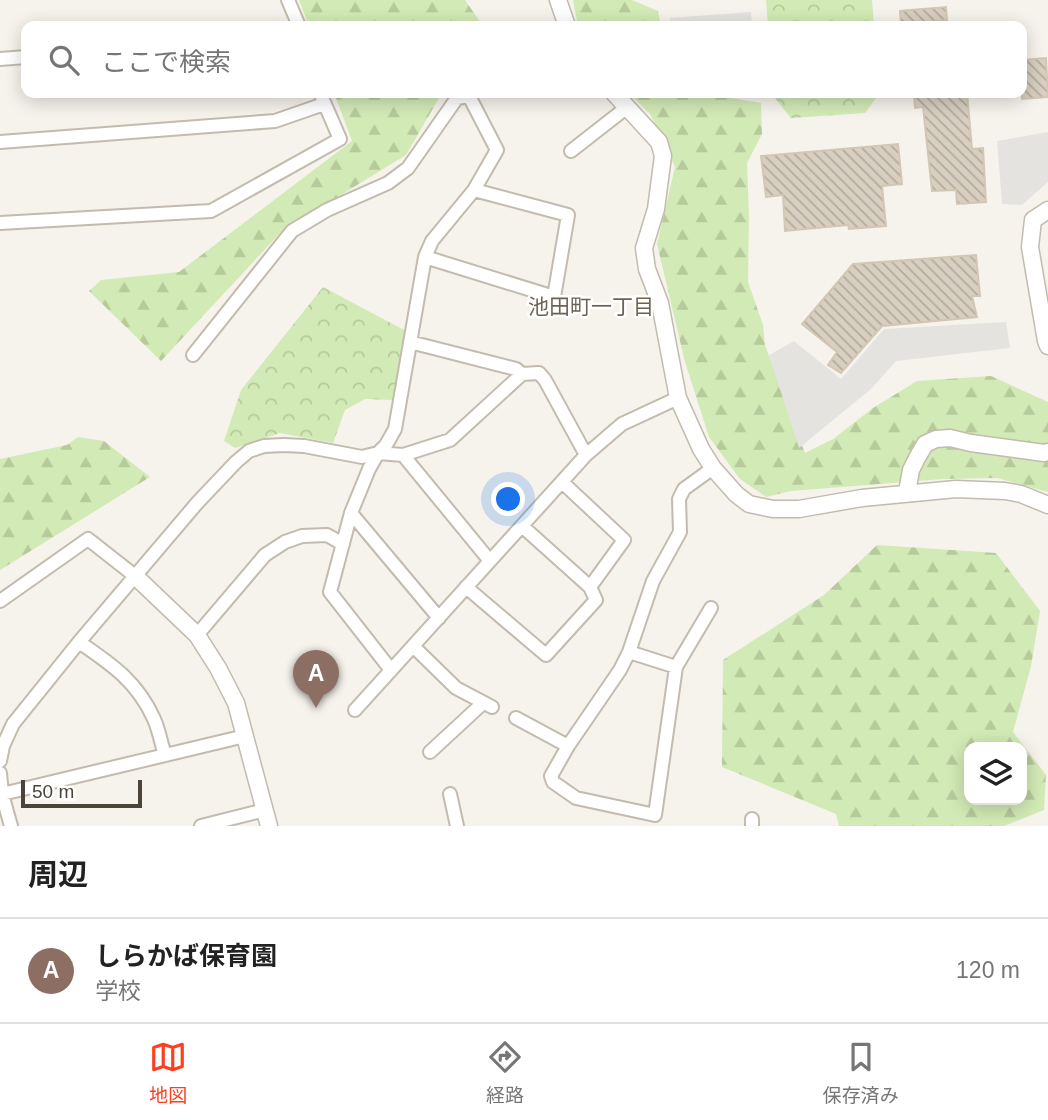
<!DOCTYPE html>
<html lang="ja">
<head>
<meta charset="utf-8">
<style>
	:root { --surface:#fff; --page:#f2f2f2; --text:#222; --muted:#767676; --line:#e0e0e0; --accent:#fc3f1d }
	body { margin:0; font-family:Arial,"Noto Sans JP",sans-serif; background:var(--page); color:var(--text) }
	.controls { position:absolute; right:21px; bottom:21px; display:grid; overflow:hidden; border-radius:14px; box-shadow:0 4px 18px #0003 }
	.controls button { width:63px; height:63px; display:grid; place-items:center; padding:0; border:0; border-bottom:2px solid var(--line); background:var(--surface); color:var(--text); font:35px sans-serif }
	.scale { position:absolute; left:21px; bottom:18px; width:121px; box-sizing:border-box; padding-left:7px; border:4px solid #4b4439; border-top:0; font-size:19px; line-height:24px; white-space:nowrap; color:#4b4439; -webkit-text-stroke:5px #fff; paint-order:stroke }
	.you { position:absolute; left:509px; top:500px; width:24px; height:24px; margin:-18px; border:5px solid #fff; border-radius:50%; background:#1a73e8; box-shadow:0 0 0 10px #1a73e833 }
	.badge { display:grid; place-items:center; width:46px; height:46px; border-radius:50%; background:var(--accent); color:#fff; font-size:23px; font-weight:700 }
	.pin { position:absolute; translate:-50% -58px; filter:drop-shadow(0 2px 4px #0008) }
	.pin::after { content:''; position:absolute; top:37px; width:24px; height:21px; background:inherit; clip-path:polygon(0 0,100% 0,50% 100%) }
	.list { margin:0; padding:0; list-style:none }
	h2 { display:flex; justify-content:space-between; align-items:center; height:91px; margin:0; padding:0 28px; font-size:30px }
	h2 small { font-size:23px; font-weight:400; color:var(--muted) }
	.list li { display:grid; grid-template-columns:46px 1fr auto; gap:21px; align-items:center; box-sizing:border-box; height:105px; padding:0 28px; border-top:2px solid var(--line) }
	.list b { display:block; font-size:26px; white-space:nowrap }
	.list p { margin:0; font-size:23px; white-space:nowrap; color:var(--muted) }
	.list em { font-size:23px; font-style:normal; color:var(--muted) }
	.icon { flex:none; width:38px; height:38px; fill:none; stroke:currentColor; stroke-width:2; stroke-linecap:round; stroke-linejoin:round }
	.map { position:relative; flex:none; width:1048px; height:826px; overflow:hidden }
	.search { position:absolute; background:var(--surface); box-shadow:0 4px 18px #0003; left:21px; right:21px; top:21px; height:77px; display:flex; align-items:center; gap:18px; box-sizing:border-box; padding:0 24px; border-radius:14px; color:var(--muted); font-size:26px }
	.sheet { height:196px; background:var(--surface) }
	nav { display:flex; justify-content:space-around; align-items:center; box-sizing:border-box; height:98px; border-top:2px solid var(--line); background:var(--surface); font-size:19px; color:var(--muted) }
	nav a { display:grid; justify-items:center; gap:4px }
	nav .on { color:var(--accent) }
	.map>svg:first-child { display:block }
	.forest { fill:url(#forest-firs); fill-rule:evenodd }
	.park { fill:url(#park-crowns) }
	.parking { fill:#e5e3e0 }
	.building { fill:url(#building-back-hatch); stroke:#d3c7b4; stroke-width:2 }
	.lines { fill:none; stroke-linecap:round; stroke-linejoin:round }
	.minor-casing { stroke:#c2bbae; stroke-width:16 }
	.tertiary-casing { stroke:#c2bbae; stroke-width:19 }
	.minor { stroke:#fff; stroke-width:12 }
	.tertiary { stroke:#fff; stroke-width:16 }
	.labels { text-anchor:middle; dominant-baseline:central; stroke-width:5; stroke-linejoin:round; paint-order:stroke }
	.neighbourhood-label { font-size:21px; fill:#6e6250; stroke:#fff }
</style>
</head>
<body>
<div class="map">
<svg width="1048" height="826" viewBox="0 0 1048 826">
	<defs>
		<pattern id="forest-firs" width="22" height="20" patternUnits="userSpaceOnUse" patternTransform="scale(1.75)"><rect width="22" height="20" fill="#d2eab5"/><path d="M5 1l3.5 6h-7zM16 11l3.5 6h-7z" fill="#b6ca9c"/></pattern>
		<pattern id="park-crowns" width="20" height="18" patternUnits="userSpaceOnUse" patternTransform="scale(1.75)"><rect width="20" height="18" fill="#d2eab5"/><path d="M2 6a3 3 0 1 1 6 0M12 15a3 3 0 1 1 6 0" fill="none" stroke="#b6ca9c"/></pattern>
		<pattern id="building-back-hatch" width="6" height="6" patternUnits="userSpaceOnUse" patternTransform="scale(1.75)"><rect width="6" height="6" fill="#d8cfc1"/><path d="M-1 5l2 2M0 0l6 6M5-1l2 2" fill="none" stroke="#b1aa9e"/></pattern>
	</defs>
	<rect width="100%" height="100%" fill="#f6f3ec"/>
	<path class="forest" d="M299 0H465L483 26H309Z
		M573 0H632L658 11 661 26H578Z
		M334 93H445L439 98 406 155 282 231 161 361 89 291 101 280 179 272 352 141Z
		M629 93H701L761 103 762 134 747 163 749 216 748 282 763 325 765 345 805 453 833 439 873 408 917 381 991 376 1048 402V492L997 478 943 479 791 491 766 497 740 479 709 437 685 362 657 244 675 167 650 114Z
		M78 437 104 441 150 477 0 570V459L67 445Z
		M877 545 996 553 1040 611 1031 666 1013 732 1046 775 1044 810 1004 826H839L836 814 722 767 723 660 824 595ZM969 747H1022V800H969Z"/>
	<path class="park" d="M766 0H872L874 26H768Z
		M773 93H879V94L865 113 791 118 774 97Z
		M323 287 406 331 393 400 365 399 345 410 333 443 280 433 235 448 224 441 241 390Z"/>
	<path class="parking" d="M751 12 752 26H670V18Z
		M1048 132V182L1022 205 1002 204 997 141Z
		M1006 322 1010 348 896 361 871 389 799 448 769 355 794 341 841 379 884 329Z"/>
	<path class="building" d="M946 7 947 20 901 25 900 11Z
		M1046 58 1048 97 1022 99V60Z
		M914 93H967L972 149 983 148 986 202 957 204 956 190 932 191 923 107 915 108Z
		M898 144 902 184 882 186 886 226 849 229 848 225 785 231 783 195 766 197 761 156Z
		M976 255 980 296H972L977 317 882 326 841 373 828 365 837 352 802 324 853 264Z"/>
	<g class="lines">
		<defs>
			<path id="minor" d="M288 0 299 26
				M0 59 26 57
				M0 142 275 121 324 104
				M571 151 626 108
				M0 223 211 211 340 139 320 93
				M425 257 554 297 568 215 474 190
				M410 342 516 369 522 374
				M193 355 292 231 327 210 388 183 408 168 457 98 469 96 473 93
				M403 455 490 561
				M351 513 439 618
				M522 526 590 587
				M466 587 546 655 596 600 590 587 624 540 562 482
				M0 601 88 539 135 576
				M711 608 676 667 655 815 576 798 553 782 551 776 568 746 620 670 629 652 653 581 680 532 679 499 684 489 713 468
				M197 635 265 555 285 542 302 536 327 535 343 544
				M79 642C111 664 137 681 154 719 159 730 161 743 165 755
				M413 646 456 688 492 707
				M629 652 676 667
				M391 670 330 592 351 513 369 469 378 453 386 445 395 429 425 257 432 241 474 190 497 150 469 96
				M355 710 586 455
				M516 718 568 746
				M430 752 483 703
				M0 761 3 746 13 724 79 642 198 502 236 462 249 451 264 446 284 445 304 446 362 457 378 453 403 455 450 440 522 374 539 373 545 380 586 455 622 424 678 398
				M0 773 2 794 11 826
				M2 794 245 736
				M450 794 457 826
				M201 826 265 810
				M752 826V819"/>
			<path id="tertiary" d="M558 0 567 26
				M614 93 659 142 663 156 656 209 644 248 647 269 660 303 678 398 701 449 713 468 736 494 749 504 773 509H799L862 498 956 489 1005 491 1021 494 1048 505
				M1048 210 1033 220 1030 247 1046 341 1048 346
				M907 492 911 470 917 458 925 444 936 439 950 438 971 443 1044 453 1048 452
				M135 576 197 635 218 668 236 703 269 826"/>
		</defs>
		<use href="#minor" class="minor-casing"/>
		<use href="#tertiary" class="tertiary-casing"/>
		<use href="#minor" class="minor"/>
		<use href="#tertiary" class="tertiary"/>
	</g>
	<g class="labels">
		<g class="neighbourhood-label">
			<text x="591" y="306">池田町一丁目</text>
		</g>
	</g>
</svg>
<div class="controls">
<button><svg class="icon" aria-label="layers" viewBox="0 0 24 24"><path d="M12 4l9 5-9 5-9-5zM3 14l9 5 9-5"/></svg></button>
</div>
<div class="scale">50 m</div>
<div class="you"></div>
<div class="pin badge" style="left:316px;top:708px;background:#8d6e63">A</div>
<div class="search"><svg class="icon" aria-label="search" viewBox="0 0 24 24"><circle cx="10" cy="10" r="6"/><path d="M15 15l6 6"/></svg>ここで検索</div>
</div>
<section class="sheet">
<h2>周辺<small></small></h2>
<ul class="list">
<li><span class="badge" style="background:#8d6e63">A</span><div><b>しらかば保育園</b><p>学校</p></div><em>120 m</em></li>
</ul>
</section>
<nav>
<a class="on"><svg class="icon" aria-label="map" viewBox="0 0 24 24"><path d="M3 6l6-2 6 2 6-2v14l-6 2-6-2-6 2zM9 4v14M15 6v14"/></svg>地図</a>
<a><svg class="icon" aria-label="directions" viewBox="0 0 24 24"><path d="M12 3l9 9-9 9-9-9zM9 14v-3h6M13 9l2 2-2 2"/></svg>経路</a>
<a><svg class="icon" aria-label="saved" viewBox="0 0 24 24"><path d="M7 4h10v16l-5-4-5 4z"/></svg>保存済み</a>
</nav>
</body>
</html>
